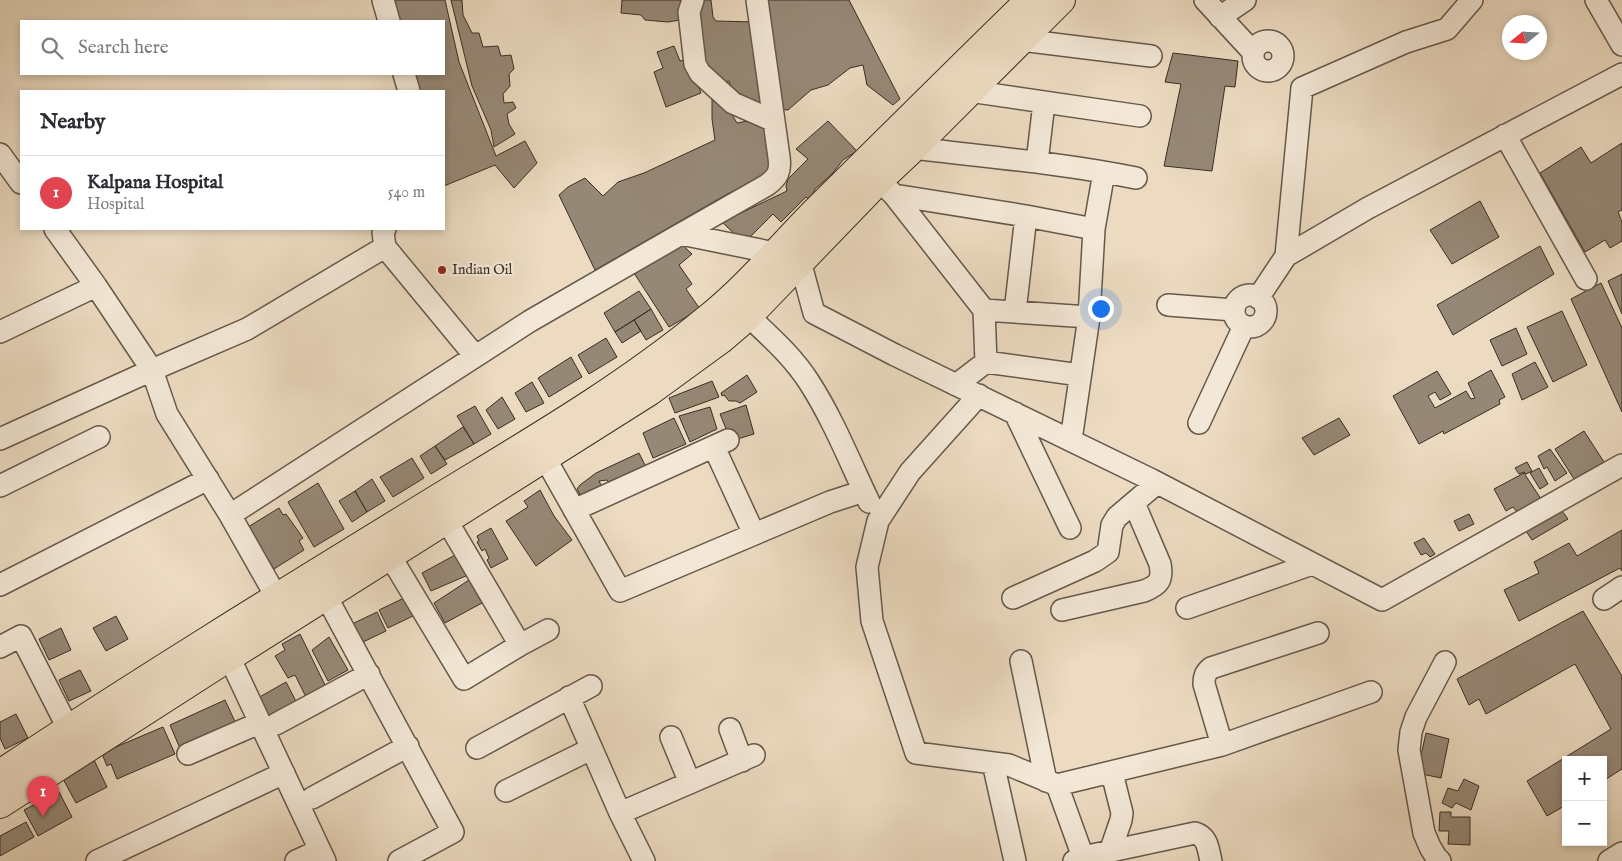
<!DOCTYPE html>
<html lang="en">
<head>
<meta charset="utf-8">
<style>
	:root { --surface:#fff; --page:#f2f2f3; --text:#2b2b33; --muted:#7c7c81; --line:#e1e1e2; --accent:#7c3aed }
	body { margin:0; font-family:"IM FELL English",serif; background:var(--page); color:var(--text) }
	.controls { position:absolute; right:15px; bottom:15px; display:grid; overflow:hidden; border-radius:0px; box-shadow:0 2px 8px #0003 }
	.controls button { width:45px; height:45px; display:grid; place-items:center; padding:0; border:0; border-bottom:1px solid var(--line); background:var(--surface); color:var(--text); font:25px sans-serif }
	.compass { position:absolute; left:1502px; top:15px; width:45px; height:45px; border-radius:50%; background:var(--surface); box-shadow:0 2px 8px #0003; rotate:252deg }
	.you { position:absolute; left:1100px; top:308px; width:18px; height:18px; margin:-12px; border:4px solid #fff; border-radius:50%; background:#1a73e8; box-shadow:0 0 0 8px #1a73e833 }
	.badge { display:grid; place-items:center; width:32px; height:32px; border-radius:50%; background:var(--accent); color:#fff; font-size:16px; font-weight:700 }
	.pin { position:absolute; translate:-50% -41px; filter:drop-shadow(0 1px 2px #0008) }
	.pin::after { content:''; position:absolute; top:26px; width:18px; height:15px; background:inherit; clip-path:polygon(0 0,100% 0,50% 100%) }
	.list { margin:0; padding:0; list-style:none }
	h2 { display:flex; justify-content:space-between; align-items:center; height:65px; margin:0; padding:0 20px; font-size:21px }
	h2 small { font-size:16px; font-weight:400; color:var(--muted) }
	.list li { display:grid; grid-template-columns:32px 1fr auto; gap:15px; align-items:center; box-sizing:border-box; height:75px; padding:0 20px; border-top:1px solid var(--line) }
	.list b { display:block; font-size:19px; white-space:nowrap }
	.list p { margin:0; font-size:16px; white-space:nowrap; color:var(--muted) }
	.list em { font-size:16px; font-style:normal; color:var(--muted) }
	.icon { flex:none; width:28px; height:28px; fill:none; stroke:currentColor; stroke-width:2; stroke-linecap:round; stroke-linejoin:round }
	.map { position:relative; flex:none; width:1622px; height:861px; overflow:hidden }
	.search { position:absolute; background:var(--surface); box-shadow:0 2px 8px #0003; left:20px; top:20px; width:425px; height:55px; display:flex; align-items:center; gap:12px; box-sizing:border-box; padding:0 18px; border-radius:0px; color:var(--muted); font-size:19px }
	.panel { position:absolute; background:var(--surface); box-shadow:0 2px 8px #0003; left:20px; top:90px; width:425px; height:140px; border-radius:0px }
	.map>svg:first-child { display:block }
	.building { fill:#968876; stroke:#382e24 }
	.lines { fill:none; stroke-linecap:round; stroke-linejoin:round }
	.minor-casing { stroke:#65594b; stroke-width:24 }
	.highway-casing { stroke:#382e24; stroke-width:30 }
	.minor { stroke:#f3e8d7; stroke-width:21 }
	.highway { stroke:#ecdbc1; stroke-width:28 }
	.poi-dot { fill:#8f2418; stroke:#f3e8d7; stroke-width:2 }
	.labels { text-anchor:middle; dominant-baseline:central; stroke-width:4.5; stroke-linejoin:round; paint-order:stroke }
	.poi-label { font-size:14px; fill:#382e24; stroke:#f3e8d7; text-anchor:start }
</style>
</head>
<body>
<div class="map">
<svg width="1622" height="861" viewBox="0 0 1622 861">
	<rect width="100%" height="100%" fill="#ecdbc1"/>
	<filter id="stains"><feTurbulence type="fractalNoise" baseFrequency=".004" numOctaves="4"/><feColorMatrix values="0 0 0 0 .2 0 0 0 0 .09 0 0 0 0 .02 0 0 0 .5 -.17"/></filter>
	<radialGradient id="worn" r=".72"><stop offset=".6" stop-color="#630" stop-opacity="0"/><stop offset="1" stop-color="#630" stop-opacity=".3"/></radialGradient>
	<path class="building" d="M389 0H445L459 62 496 156 525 141 537 163 514 188 495 165 444 186V91H415L410 74H444V21H395Z
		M451 0H462L463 15 472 33H479L483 47 498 46 501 56 511 55 514 69 509 74 510 86 503 94 504 103 513 102 516 108 507 114 509 124 515 134 494 147 491 130 472 86Z
		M622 0H681L686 19 668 22 645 20 641 15 621 13Z
		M700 0H711L713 17 716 21 756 22 767 108 741 101 732 89 729 81 718 84 705 72 694 7Z
		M762 0H849L900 99 893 105 867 85 863 65 850 68 828 85 811 90 788 110 778 109Z
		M674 46 680 61 688 59 701 93 666 107 654 72 663 68 657 52Z
		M1173 53 1238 61 1235 87 1225 86 1212 171 1164 166 1181 84 1165 82Z
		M712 96 725 103 737 123 758 119 769 130 771 171 767 177 729 193 595 270 559 195 568 187 585 178 603 196 618 182 644 173 715 140 712 119Z
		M828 121 857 151 843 160 832 174 815 189 810 200 806 197 781 222 773 214 744 243 722 222 787 191 786 186 788 179 808 159 796 149Z
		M1622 143V210L1618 212 1622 222V241L1610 248 1605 240 1585 252 1540 173 1581 147 1591 163Z
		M1480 201 1499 237 1452 264 1430 230Z
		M677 240 692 254 679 265 692 284 686 289 700 309 669 327 634 273Z
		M1540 246 1554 274 1453 335 1437 305Z
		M1622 274V314L1608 281Z
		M1601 283 1622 328V412L1571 299Z
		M639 291 651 309 615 332 604 313Z
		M651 309 663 330 646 340 634 320Z
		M1562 311 1587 365 1553 382 1527 327Z
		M634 320 641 331 622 343 615 332Z
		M1516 328 1527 354 1502 366 1490 340Z
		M606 338 617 357 589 374 578 355Z
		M571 357 582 377 549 397 538 378Z
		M1535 362 1548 387 1522 400 1512 374Z
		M1491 370 1505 397 1499 400 1500 404 1444 434 1443 431 1419 444 1393 396 1437 371 1451 394 1440 400 1435 392 1428 396 1435 408 1466 391 1471 399 1475 398 1468 383Z
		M747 375 757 392 740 403 736 401H729L724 395 722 396 721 393Z
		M712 381 719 397 675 413 669 398Z
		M532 382 544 403 526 412 515 393Z
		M502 397 515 419 498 429 486 410Z
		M746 405 754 434 731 441 720 414Z
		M475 406 491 434 474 444 457 416Z
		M710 407 717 429 690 442 679 416Z
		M674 418 686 444 653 458 643 433Z
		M1339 418 1350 435 1314 455 1302 438Z
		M463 427 474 444 445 460 435 446Z
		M1584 431 1604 462 1574 479 1555 449Z
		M435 446 447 464 431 474 420 456Z
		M1550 449 1567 473 1555 481 1547 467 1544 469 1538 456Z
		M639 453 647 469 611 487 607 480 599 481 604 491 583 500 577 489 580 485 596 473Z
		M412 458 424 478 393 497 380 477Z
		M1527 462 1532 471 1526 474 1524 472 1519 474 1515 468Z
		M1539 468 1548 484 1540 489 1530 473Z
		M1524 473 1541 499 1517 512 1513 507 1506 511 1494 489Z
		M372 479 385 501 367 512 355 491Z
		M318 483 344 529 314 547 288 502Z
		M540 490 554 516 572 540 536 566 506 521 528 507 524 501Z
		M355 491 367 512 352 522 339 501Z
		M1559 507 1568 519 1532 540 1524 528Z
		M279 508 283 515 286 514 303 538 299 541 304 550 274 569 248 527Z
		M1469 514 1474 524 1459 531 1454 521Z
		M491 528 508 559 491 568 487 560 489 558 485 549 482 551 477 542 479 541 477 536Z
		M1622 530V571L1620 568 1519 621 1504 590 1539 573 1534 562 1569 543 1577 556Z
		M1424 538 1435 554 1430 557 1426 553 1421 555 1414 543Z
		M457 554 468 575 431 591 422 573Z
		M469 580 482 603 445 623 434 603Z
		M404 598 413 616 388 628 379 610Z
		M1583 611 1622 676V769L1603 781V760H1566V805L1547 816 1527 781 1611 729 1575 664 1486 714 1479 699 1469 705 1457 679Z
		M377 612 386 631 361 643 352 624Z
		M116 616 128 639 106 651 93 628Z
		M61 628 71 650 49 660 39 639Z
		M300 634 326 687 306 697 295 675 288 678 275 656 285 650 282 644Z
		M329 637 348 670 328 681 312 650Z
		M80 670 91 691 69 701 59 680Z
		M286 682 299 707 267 722 256 699Z
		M225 700 238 728 182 753 170 725Z
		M16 714 28 738 5 749 0 738V722Z
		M163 727 175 754 117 779 111 764 107 766 100 749 109 745 111 749Z
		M1426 733 1449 739 1441 778 1417 773Z
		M94 760 107 787 76 803 62 777Z
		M1464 779 1479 786 1471 810 1456 803 1452 808 1442 803 1448 788 1458 791Z
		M59 792 72 817 38 836 24 810Z
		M1440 812H1451V817H1470V845L1448 844 1449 831H1439Z
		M26 822 34 837 0 856V836Z"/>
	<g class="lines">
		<defs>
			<path id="minor" d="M383 0 389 21
				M693 0 689 12 695 64 700 73 733 103 774 121
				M1205 0 1253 52
				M1596 0 1622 45
				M1220 17 1245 0
				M1021 40 1151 56
				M1253 56a15 15 0 1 1 30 0a15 15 0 1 1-30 0Z
				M404 74 409 91
				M961 82 969 91 1140 116
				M1302 88 1406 42 1447 29 1472 0
				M1505 135 1586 279
				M913 148C987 157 1062 163 1136 178
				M0 154 21 183
				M1037 162 1044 103
				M889 190 894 195 1026 216 1094 229
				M894 195 984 310 986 362 956 385
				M55 229 96 286 152 370 167 414 230 515 277 598
				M385 229 383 232 385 247 475 356
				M681 234 767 185C778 177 781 171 779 157L757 0
				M1286 256 1302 88
				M1234 311a16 16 0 1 1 32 0a16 16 0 1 1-32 0Z
				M1258 298 1286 256 1368 208 1622 74
				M1168 305 1234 310
				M738 306C762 330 790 352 809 382 833 419 850 462 869 502
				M984 310 1089 317
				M1015 312 1026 216
				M0 332 96 286
				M986 362 1080 375
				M979 395 910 472 878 521 867 567 872 621 916 753 1009 765 1057 785 1083 857
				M1015 413 1070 528
				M1199 423 1244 326
				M0 439 152 370 247 329 385 247
				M1071 440 1089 317 1094 229 1104 172
				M714 447 754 534
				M545 458 620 591 830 502 864 491
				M0 486 99 437
				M574 510 728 440
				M230 515 530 321 681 234 775 253 800 261 814 313 895 355 1152 480 1382 600 1622 465
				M447 521 520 645
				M390 556 464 679 520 645 548 630
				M0 585 208 479
				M326 596 453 832 399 861
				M1013 598 1095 561 1108 552 1112 525 1117 517 1157 483
				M1604 599 1622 587
				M1187 608 1312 564
				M1062 610 1144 591C1159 585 1163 580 1160 564L1134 503
				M223 644 325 861
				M0 647 21 636 68 728
				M1021 661 1046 781
				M569 697 620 813 644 861
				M276 724 369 674
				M730 729 742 761
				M671 737 690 783
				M1222 745 1204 684C1204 677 1205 673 1211 668L1318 633
				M477 748 591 686
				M188 754 259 723
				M993 763 1015 861
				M1057 785 1222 745 1371 692
				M506 791 591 749
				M312 798 408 746
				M620 813 754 755
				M1110 852 1121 820 1122 813 1112 773
				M97 861 284 773
				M296 861 320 850
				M1074 861 1083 857 1195 833C1208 837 1208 849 1211 861
				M1440 861 1436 857 1430 847 1424 833 1409 750 1411 732 1416 717 1445 662
				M1609 861 1622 853"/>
			<path id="highway" d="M0 774C139 682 282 594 424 507 520 448 619 392 706 320 744 290 778 250 812 215 885 143 957 71 1030 0
				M0 804 229 657 650 391 720 340 748 316 880 179 913 148 1061 0"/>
		</defs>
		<use href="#minor" class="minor-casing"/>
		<use href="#highway" class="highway-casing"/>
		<use href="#minor" class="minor"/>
		<use href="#highway" class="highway"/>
	</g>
	<circle class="poi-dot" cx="442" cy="270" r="5"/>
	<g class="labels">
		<g class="poi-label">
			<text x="452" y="270">Indian Oil</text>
		</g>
	</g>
	<rect width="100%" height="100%" filter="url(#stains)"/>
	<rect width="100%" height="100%" fill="url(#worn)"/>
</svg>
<div class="controls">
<button>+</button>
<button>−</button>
</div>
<svg class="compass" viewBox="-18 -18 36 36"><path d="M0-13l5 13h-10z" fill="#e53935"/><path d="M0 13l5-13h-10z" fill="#7c7c81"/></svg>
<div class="you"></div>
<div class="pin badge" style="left:43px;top:817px;background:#e0444e">1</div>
<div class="search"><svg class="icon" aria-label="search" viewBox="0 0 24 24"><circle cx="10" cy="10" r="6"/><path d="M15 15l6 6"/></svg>Search here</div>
<section class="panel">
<h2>Nearby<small></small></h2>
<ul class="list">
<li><span class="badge" style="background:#e0444e">1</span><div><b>Kalpana Hospital</b><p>Hospital</p></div><em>540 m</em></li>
</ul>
</section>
</div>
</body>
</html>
